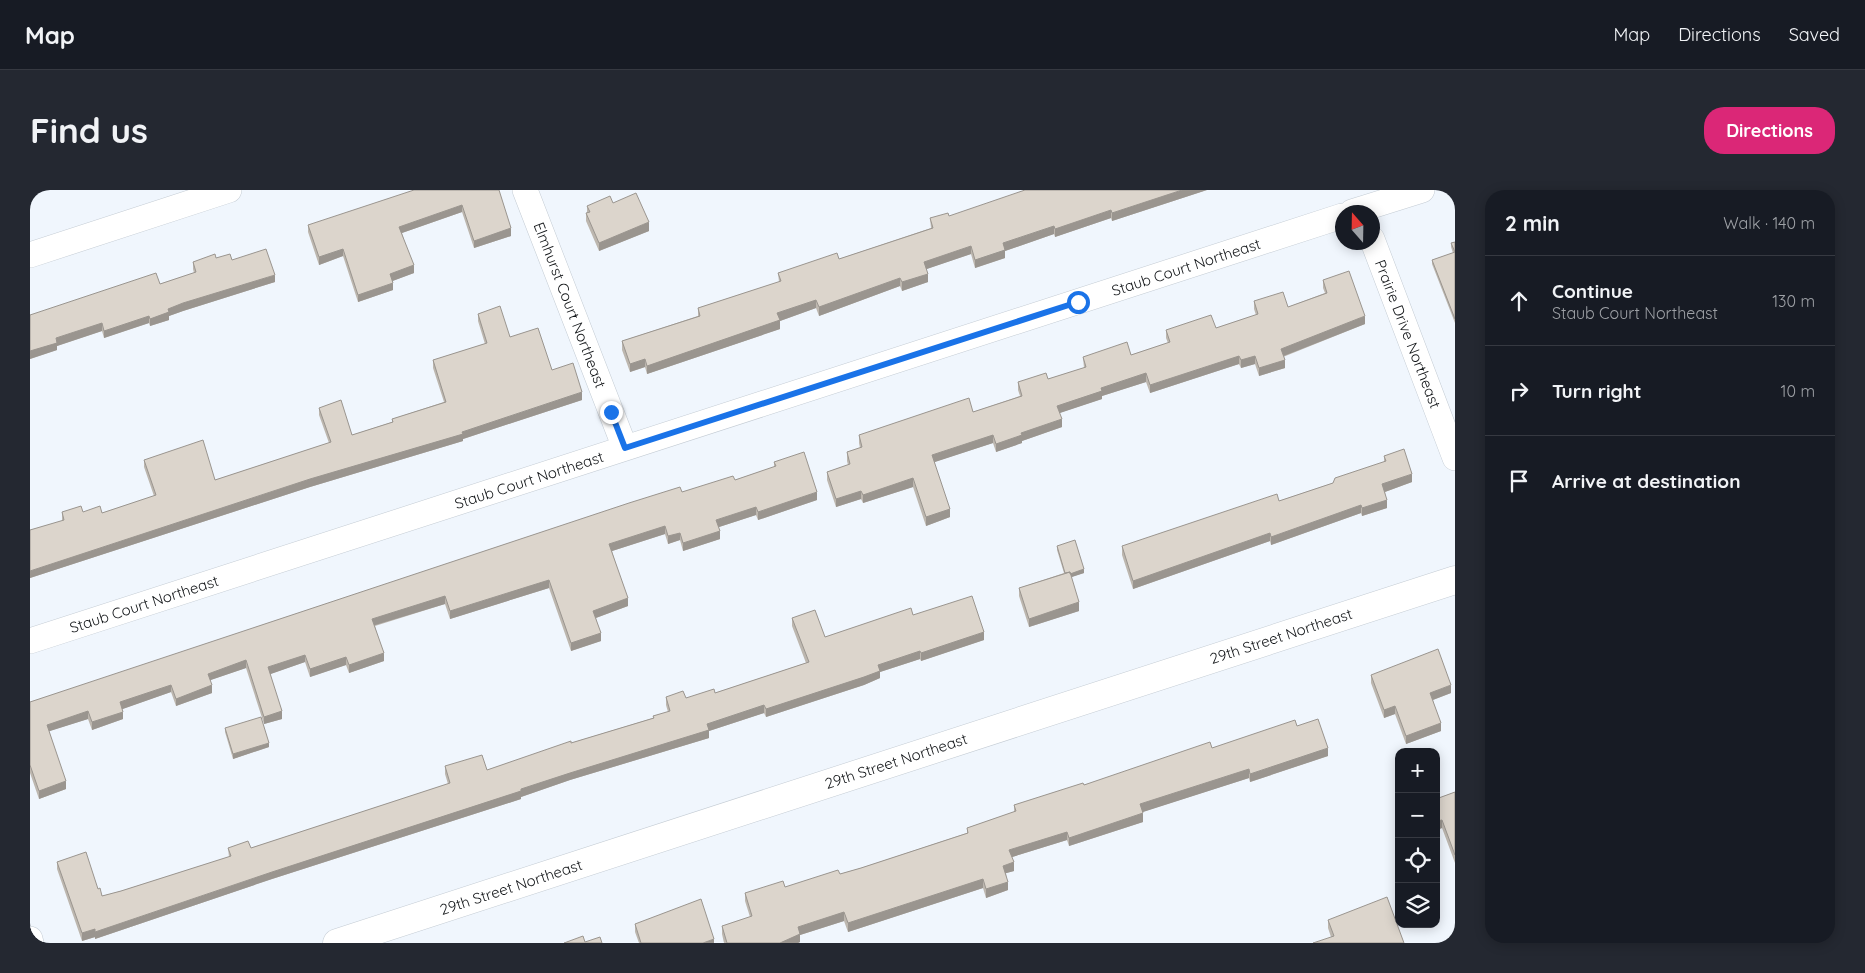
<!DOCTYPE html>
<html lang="en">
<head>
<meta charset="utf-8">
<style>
	:root { --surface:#171b24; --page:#242831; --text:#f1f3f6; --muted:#9ea1a6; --line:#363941; --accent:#db2777 }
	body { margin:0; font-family:Quicksand,sans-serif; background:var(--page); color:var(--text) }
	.controls { position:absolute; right:15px; bottom:15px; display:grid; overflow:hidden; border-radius:10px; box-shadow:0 2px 12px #0003 }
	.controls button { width:45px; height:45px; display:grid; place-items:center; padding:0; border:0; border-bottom:1px solid var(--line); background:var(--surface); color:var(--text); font:25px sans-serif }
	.compass { position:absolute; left:1305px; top:15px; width:45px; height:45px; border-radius:50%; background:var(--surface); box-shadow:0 2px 12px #0003; rotate:340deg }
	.stop { position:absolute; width:15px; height:15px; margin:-11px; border:4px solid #1a73e8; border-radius:50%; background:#fff }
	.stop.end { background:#1a73e8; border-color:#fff; box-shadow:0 1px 5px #0008 }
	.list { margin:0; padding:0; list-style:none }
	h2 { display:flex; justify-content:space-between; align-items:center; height:65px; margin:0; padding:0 20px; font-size:21px }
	h2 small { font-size:16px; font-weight:400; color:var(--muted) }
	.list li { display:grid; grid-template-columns:32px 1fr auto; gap:15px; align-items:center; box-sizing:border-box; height:90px; padding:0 20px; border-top:1px solid var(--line) }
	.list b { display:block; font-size:19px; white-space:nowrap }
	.list p { margin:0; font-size:16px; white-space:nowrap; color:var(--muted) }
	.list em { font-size:16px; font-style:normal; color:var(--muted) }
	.icon { flex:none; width:28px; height:28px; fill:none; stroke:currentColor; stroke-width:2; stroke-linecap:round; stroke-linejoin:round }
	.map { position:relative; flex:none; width:1425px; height:753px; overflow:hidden; border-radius:20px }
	header { display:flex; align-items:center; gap:30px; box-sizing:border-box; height:70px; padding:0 25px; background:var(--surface); border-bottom:1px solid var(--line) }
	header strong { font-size:24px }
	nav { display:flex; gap:28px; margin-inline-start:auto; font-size:18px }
	.intro { display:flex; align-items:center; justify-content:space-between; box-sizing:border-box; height:120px; padding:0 30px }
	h1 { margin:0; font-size:35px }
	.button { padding:12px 22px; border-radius:20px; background:var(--accent); color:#fff; font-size:18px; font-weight:700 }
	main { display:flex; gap:30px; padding:0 30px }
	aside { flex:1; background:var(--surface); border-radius:20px; box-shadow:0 2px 12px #0003 }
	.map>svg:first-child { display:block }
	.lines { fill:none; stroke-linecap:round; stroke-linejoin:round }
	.street-casing { stroke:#c4ccd4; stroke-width:26 }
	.secondary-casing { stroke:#c4ccd4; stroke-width:29 }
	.street { stroke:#fff; stroke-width:25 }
	.secondary { stroke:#fff; stroke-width:28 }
	.wall { fill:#bdb7af }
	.shaded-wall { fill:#9a958f }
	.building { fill:#dcd5cc; stroke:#9a958f }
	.route { stroke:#1a73e8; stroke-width:6 }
	.labels { text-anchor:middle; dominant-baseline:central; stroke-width:4; stroke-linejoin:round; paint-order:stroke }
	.street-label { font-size:15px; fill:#111417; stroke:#fff }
</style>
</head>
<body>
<header>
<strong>Map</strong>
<nav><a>Map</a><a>Directions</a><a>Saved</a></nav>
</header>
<div class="intro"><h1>Find us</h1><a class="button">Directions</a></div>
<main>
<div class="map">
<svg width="1425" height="753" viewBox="0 0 1425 753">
	<rect width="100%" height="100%" fill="#f0f6fd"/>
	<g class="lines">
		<defs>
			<path id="street" d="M495 0 595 258
				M1322 22 1392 0
				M1342 49 1425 268
				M0 65 199 0
				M0 451 1312 26
				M0 749 1 753"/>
			<path id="secondary" d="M307 753 1425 390"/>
		</defs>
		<use href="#street" class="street-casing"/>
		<use href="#secondary" class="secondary-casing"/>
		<use href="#street" class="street"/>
		<use href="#secondary" class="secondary"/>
	</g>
	<path class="wall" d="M469 0 481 46 444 58 432 22 372 43 384 83 362 91 363 100 328 112 313 66 289 75 278 42V35Z
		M1177 0 1082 31 1081 28 1025 47 1024 44 975 61V68L945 78 941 64 896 79 898 92 872 101 870 96 789 126 786 118 750 131V139L617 184 615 177 600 182 592 160V151L668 126V118L749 92 748 83 809 69 901 38 900 28 919 26Z
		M583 13 619 41 569 61 556 31V23H557V16Z
		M1425 52V133L1402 74V70L1423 63 1421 57V53Z
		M186 68 202 70 245 92 153 121 139 126V130L120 136 119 133 74 148 72 141 27 156V160L0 169V125L130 94 164 83 163 79V72Z
		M1293 90 1335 134 1253 167 1255 178 1229 186 1225 174 1211 178 1209 174 1120 203 1116 192 1072 206V209L1029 223 1032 237 992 251V253L966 262 963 253 904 272 920 327 896 336 883 297 833 313 831 309 806 317 797 290V282L818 275 817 271V262L830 258 829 253V245L943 222 990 206 988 200V192L1018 189 1054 178 1053 167 1101 165 1138 153 1136 148V140L1186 138 1226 125 1224 119V111L1258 117 1295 103 1293 98Z
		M448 124 480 147 522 180 552 210 433 249V251L280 297 0 388V340L32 331V322H53L72 323 124 306 114 277V270L185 290 299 253 289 225V218L322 245 362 232V229L414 212 403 178V170L455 154 448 131Z
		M1354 266 1382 292 1355 302 1357 318 1332 326 1331 323 1241 355 1240 351 1103 399 1092 365V356L1249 311 1303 293 1354 272Z
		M744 272 787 310 728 330 726 325 689 337 690 349 653 361 650 350 638 354 635 344 582 361 598 416 566 428 571 451 541 461 519 398 420 429 415 414 345 436 354 471 319 483 316 475 280 487 275 472 240 484 252 529 234 534 216 478 180 490 182 503 146 516 141 502 92 519 93 529 62 540 58 529 19 541 36 599 9 609 0 583V512L652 302 705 290 744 277Z
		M1027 356 1054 383 1041 387 1049 421 999 437 989 406V398L1034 383 1027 360Z
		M883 425 954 450 891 471 890 469 850 482V488L834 495 736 527 734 523 679 541V548L540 590 491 607V609L242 689 65 749V747L52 751 27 679V672L68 699 72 706 91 701 199 667 198 658H221L418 594 415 584V576L457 580 541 553 623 528V526L638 522 636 515V507L656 508 685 503 776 473 762 436V428L795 447Z
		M1341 485 1421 503 1403 510 1411 541 1376 554 1365 524 1354 528 1341 493Z
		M1267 536 1298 566 1220 592 1219 588 1112 622 1113 632 1039 656 1037 650 982 667 984 681 976 683 978 700 956 708 953 698 818 742 814 731 770 745V752L768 753H694L692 744V736L720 727 715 711V703L755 697 810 684 831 678 937 643V638L984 622V615L1182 558Z
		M195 538 239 557 203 569 195 542Z
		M1425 602V673L1412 638 1407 640 1406 637V609Z
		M1298 730 1374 753 1301 747 1298 738Z
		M605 734 684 753H609L605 742Z"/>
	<path class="shaded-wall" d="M1152 0H1177L1082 31V23Z
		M432 15V22L369 44V37Z
		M1081 20V28L1025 47V39Z
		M619 32V41L569 61V53Z
		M1024 36V44L975 61V68L945 78V70L973 53Z
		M481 38V46L444 58V51Z
		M941 56V64L894 80V72Z
		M313 59V66L289 75V67Z
		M384 75V83L360 92V84Z
		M898 84V92L872 101V92Z
		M245 85V92L153 121 139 126V130L120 136V129L138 119 153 113Z
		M870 88V96L789 126V117Z
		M363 93V100L328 112V105Z
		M786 110V118L750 131V139L617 184V176L747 123Z
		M119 126V133L74 148V141Z
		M1335 126V134L1251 167V159Z
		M72 133V141L27 156V160L0 169V161L26 148Z
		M1209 166V174L1120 203V195Z
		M1225 166V174L1211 178V170Z
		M615 169V177L600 182V174Z
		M1255 170V178L1229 186V178Z
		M1116 183V192L1072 206V209L1027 224V216L1071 198Z
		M552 202V210L433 249V251L280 297 0 388V381L280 289 432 242Z
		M1032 229V237L992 251V253L966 262V254L991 243Z
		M963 245V253L902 273V265Z
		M1382 284V292L1352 303V294Z
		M883 288V297L833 313V305Z
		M831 301V309L806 317V309Z
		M787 302V310L728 330V322Z
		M1357 310V318L1332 326V318Z
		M1331 315V323L1241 355V347Z
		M726 317V325L686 338V330Z
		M920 319V327L896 336V327Z
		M635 336V344L579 362V354Z
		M690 341V349L653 361V353Z
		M650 343V350L638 354V346Z
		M1240 343V351L1103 399V391Z
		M1054 379V383L1036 389V385Z
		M519 390V398L420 429V421Z
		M415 406V414L342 436V429Z
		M598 408V416L563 429V421Z
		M1049 412V421L999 437V429Z
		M954 442V450L891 471V463Z
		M571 443V451L541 461V453Z
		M890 461V469L850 482V488L834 495 736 527V519L848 475Z
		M354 463V471L319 483V475Z
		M275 465V472L238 485V477Z
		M316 467V475L280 487V479Z
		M216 470V478L178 491V484Z
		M141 495V502L90 520V512Z
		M182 495V503L146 516V509Z
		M1421 495V503L1400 511V503Z
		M734 515V523L679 541V548L540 590 491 607V609L242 689 65 749V742L242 682 491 599 677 534Z
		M1365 516V524L1354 528V520Z
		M58 521V529L17 542V535Z
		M252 521V529L234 534V527Z
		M93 522V529L62 540V532Z
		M1411 533V541L1376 554V546Z
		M239 553V557L203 569V564Z
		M1298 558V566L1220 592V584Z
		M1219 579V588L1110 623V614Z
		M36 591V599L9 609V601Z
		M1113 623V632L1039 656V648Z
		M1412 630V638L1407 640V631Z
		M1037 642V650L979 668V660Z
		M984 672V681L973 684V676Z
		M953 689V698L818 742V733Z
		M978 692V700L956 708V699Z
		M814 722V731L770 745V752L768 753H749L768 737Z
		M65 739V747L52 751V743Z
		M684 749V753H673Z"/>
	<path class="building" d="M384 0H469L481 38 444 51 432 15 369 37 384 75 360 84 363 93 328 105 313 59 289 67 278 35Z
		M995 0H1152L1082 23 1081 20 1025 39 1024 36 973 53 975 60 945 70 941 56 894 72 898 84 872 92 870 88 789 117 786 110 747 123 750 130 617 176 615 169 600 174 592 151 670 126 668 118 751 91 748 83 807 63 809 69 903 38 900 28 918 23 919 26Z
		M606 3 619 32 569 53 556 23 560 22 557 16 580 6 583 13Z
		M1425 52V129L1402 70 1425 62 1421 53Z
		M236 59 245 85 153 113 138 119 139 122 120 129 119 126 74 141 72 133 26 148 27 153 0 161V125L126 83 130 94 166 82 163 72 185 64 186 68 200 64 202 70Z
		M1319 81 1335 126 1251 159 1255 170 1229 178 1225 166 1211 170 1209 166 1120 195 1116 183 1071 198 1072 201 1027 216 1032 229 991 243 992 245 966 254 963 245 902 265 920 319 896 327 883 288 833 305 831 301 806 309 797 282 820 274 817 262 832 257 829 245 939 208 943 222 992 206 988 192 1016 183 1018 189 1056 177 1053 167 1097 152 1101 165 1140 152 1136 140 1181 125 1186 138 1228 124 1224 111 1253 102 1258 117 1297 103 1293 90Z
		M470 116 480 147 508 138 522 180 543 173 552 202 432 242 433 244 280 289 0 381V340L34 330 32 322 51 316 53 322 70 316 72 323 126 305 114 270 173 250 185 290 301 252 289 218 311 210 322 245 363 232 362 229 416 212 403 170 457 153 448 124Z
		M1374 259 1382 284 1352 294 1357 310 1332 318 1331 315 1241 347 1240 343 1103 391 1092 356 1247 304 1249 311 1303 293 1305 288 1356 271 1354 266Z
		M774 262 787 302 728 322 726 317 686 330 690 341 653 353 650 343 638 346 635 336 579 354 598 408 563 421 571 443 541 453 519 390 420 421 415 406 342 429 354 463 319 475 316 467 280 479 275 465 238 477 252 521 234 527 216 470 178 484 182 495 146 509 141 495 90 512 93 522 62 532 58 521 17 535 36 591 9 601 0 575V512L599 313 650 297 652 302 703 286 705 290 746 276 744 272Z
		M1045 350 1054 379 1040 384V382L1035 383 1027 356Z
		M1040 382 1049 412 999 429 989 398Z
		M942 406 954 442 891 463 890 461 848 475 850 481 834 487 736 519 734 515 677 534 679 540 540 583 491 599V601L242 682 65 742V739L52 743 27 672 56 662 68 699 70 698 72 706 91 701 201 666 198 658 218 651 221 658 420 593 415 576 452 565 457 580 541 551V553L624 528 623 526 640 521 636 507 653 501 656 508 684 499 685 503 779 472 762 428 785 420 795 447 881 418 883 425Z
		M1408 459 1421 495 1400 503 1411 533 1376 546 1365 516 1354 520 1341 485Z
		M231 527 239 553 203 564 195 538Z
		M1288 529 1298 558 1220 584 1219 579 1110 614 1113 623 1039 648 1037 642 979 660 984 672 973 676 978 692 956 699 953 689 818 733 814 722 768 737 770 744 750 753H697L692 736 722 726 715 703 753 691 755 697 808 680 810 684 831 678 938 643 937 638 986 621 984 615 1053 593 1054 595 1180 552 1182 558 1265 530 1267 536Z
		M1425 602V665L1412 630 1407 631 1406 629V609Z
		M1357 707 1374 753H1283L1304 746 1298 730Z
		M671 709 684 749 673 753H611L605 734Z
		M553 746 555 752 570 747 572 753H534Z"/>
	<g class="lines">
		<path class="route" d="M581 222 595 258 1048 112"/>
	</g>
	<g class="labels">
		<g class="street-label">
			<text transform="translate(1156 77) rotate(-18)">Staub Court Northeast</text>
			<text transform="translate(540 115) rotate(69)">Elmhurst Court Northeast</text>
			<text transform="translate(1378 144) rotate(69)">Prairie Drive Northeast</text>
			<text transform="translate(499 290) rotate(-18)">Staub Court Northeast</text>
			<text transform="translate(114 414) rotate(-18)">Staub Court Northeast</text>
			<text transform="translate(1251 446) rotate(-18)">29th Street Northeast</text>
			<text transform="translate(866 571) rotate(-18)">29th Street Northeast</text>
			<text transform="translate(481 697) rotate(-18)">29th Street Northeast</text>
		</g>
	</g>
</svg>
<div class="controls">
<button>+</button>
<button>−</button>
<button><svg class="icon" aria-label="locate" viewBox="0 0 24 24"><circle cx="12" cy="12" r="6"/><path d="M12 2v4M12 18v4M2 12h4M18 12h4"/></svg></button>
<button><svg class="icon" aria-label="layers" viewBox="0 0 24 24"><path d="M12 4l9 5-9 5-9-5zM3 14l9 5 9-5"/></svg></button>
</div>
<svg class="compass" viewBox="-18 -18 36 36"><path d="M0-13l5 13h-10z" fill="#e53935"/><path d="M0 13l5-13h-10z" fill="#9ea1a6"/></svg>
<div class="stop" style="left:1048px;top:112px"></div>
<div class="stop end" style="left:581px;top:222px"></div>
</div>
<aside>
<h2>2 min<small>Walk · 140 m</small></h2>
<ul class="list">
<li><svg class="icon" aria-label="ahead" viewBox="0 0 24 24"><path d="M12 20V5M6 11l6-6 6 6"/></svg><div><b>Continue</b><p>Staub Court Northeast</p></div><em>130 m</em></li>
<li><svg class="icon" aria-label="right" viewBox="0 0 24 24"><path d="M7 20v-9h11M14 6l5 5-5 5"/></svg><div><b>Turn right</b></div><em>10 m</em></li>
<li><svg class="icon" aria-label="arrive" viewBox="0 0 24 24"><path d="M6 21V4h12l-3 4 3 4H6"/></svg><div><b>Arrive at destination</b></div></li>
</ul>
</aside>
</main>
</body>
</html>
